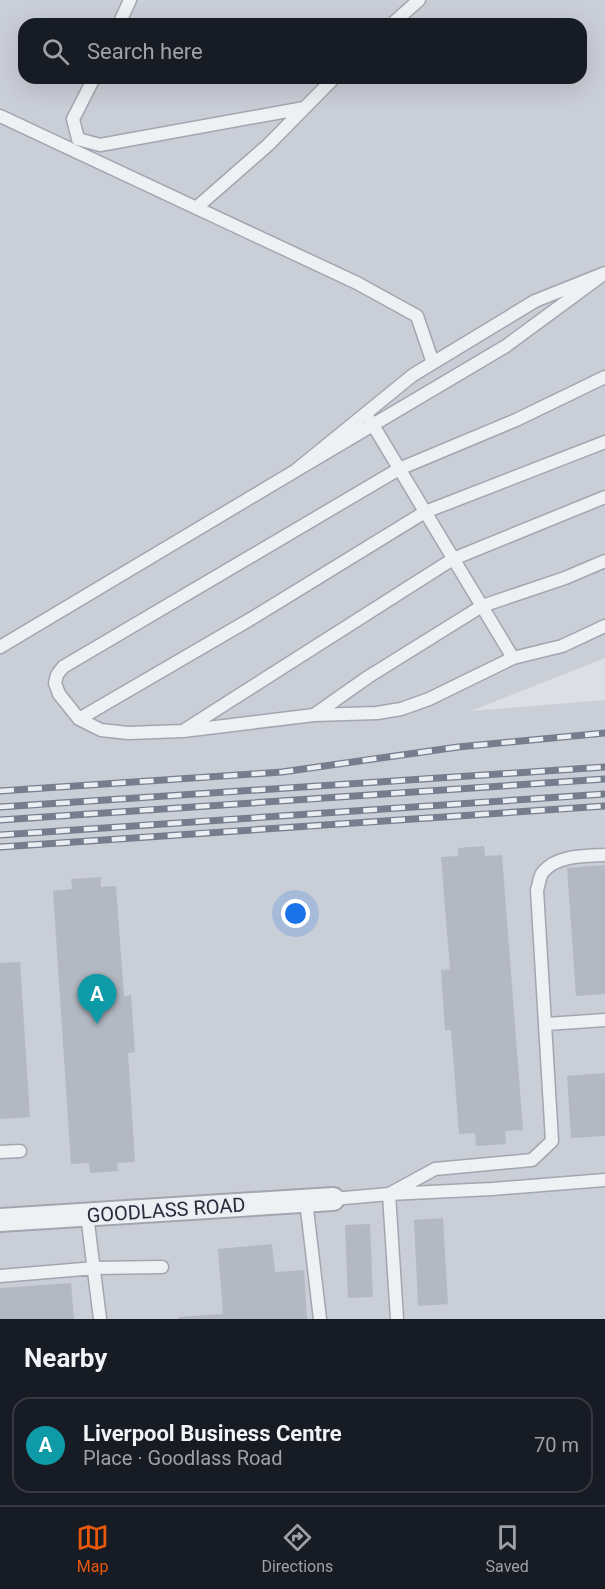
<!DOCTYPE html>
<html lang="en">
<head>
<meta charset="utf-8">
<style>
	:root { --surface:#171b24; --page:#242831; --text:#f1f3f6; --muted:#9ea1a6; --line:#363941; --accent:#ea580c }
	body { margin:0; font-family:Roboto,sans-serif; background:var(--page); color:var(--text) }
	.you { position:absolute; left:296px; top:914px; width:21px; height:21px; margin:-15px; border:4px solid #fff; border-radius:50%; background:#1a73e8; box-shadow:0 0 0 9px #1a73e833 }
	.badge { display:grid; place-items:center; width:39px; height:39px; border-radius:50%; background:var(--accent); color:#fff; font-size:20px; font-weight:700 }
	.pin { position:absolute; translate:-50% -50px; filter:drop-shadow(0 2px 3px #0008) }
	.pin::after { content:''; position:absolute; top:32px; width:21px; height:18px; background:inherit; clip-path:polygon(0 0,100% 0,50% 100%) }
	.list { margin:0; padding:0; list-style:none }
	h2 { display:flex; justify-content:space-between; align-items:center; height:78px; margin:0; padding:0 24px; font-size:26px }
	h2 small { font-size:20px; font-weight:400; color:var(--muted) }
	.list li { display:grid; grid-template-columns:39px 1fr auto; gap:18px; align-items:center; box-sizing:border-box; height:96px; margin:0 12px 12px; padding:0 12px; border:2px solid var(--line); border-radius:18px }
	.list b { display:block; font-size:22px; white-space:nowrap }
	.list p { margin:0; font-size:20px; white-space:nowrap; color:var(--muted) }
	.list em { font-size:20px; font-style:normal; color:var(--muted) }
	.icon { flex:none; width:33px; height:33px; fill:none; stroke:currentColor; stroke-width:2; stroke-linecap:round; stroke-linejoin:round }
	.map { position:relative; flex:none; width:605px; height:1319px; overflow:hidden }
	.search { position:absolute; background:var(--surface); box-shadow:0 6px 24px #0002; left:18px; right:18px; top:18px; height:66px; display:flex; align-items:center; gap:15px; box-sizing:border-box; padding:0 21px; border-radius:18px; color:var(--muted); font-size:22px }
	.sheet { height:186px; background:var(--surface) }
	nav { display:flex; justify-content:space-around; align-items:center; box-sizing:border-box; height:84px; border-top:2px solid var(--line); background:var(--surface); font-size:16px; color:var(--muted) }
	nav a { display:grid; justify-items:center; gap:3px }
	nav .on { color:var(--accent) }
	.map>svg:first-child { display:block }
	.built { fill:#caced7; fill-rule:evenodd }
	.building { fill:#b3b8c2 }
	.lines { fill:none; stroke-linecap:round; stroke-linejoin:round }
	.lane-casing { stroke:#a2a6af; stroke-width:15 }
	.street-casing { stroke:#a2a6af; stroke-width:26 }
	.lane { stroke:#eef0f4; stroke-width:12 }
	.street { stroke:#eef0f4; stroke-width:22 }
	.rail-casing { stroke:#767e8e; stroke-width:7 }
	.rail { stroke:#ebeef3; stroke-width:4.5; stroke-dasharray:14; stroke-linecap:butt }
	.labels { text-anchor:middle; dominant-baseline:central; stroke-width:5; stroke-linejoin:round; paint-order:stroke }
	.street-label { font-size:20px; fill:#262c3b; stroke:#ebeef3 }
</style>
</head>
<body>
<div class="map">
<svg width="605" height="1319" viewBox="0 0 605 1319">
	<rect width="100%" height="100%" fill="#dcdfe5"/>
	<path class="built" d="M0 0H605V658L471 711 605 700V1319H0ZM24 24H581V78H24Z"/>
	<path class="building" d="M484 846 485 856 502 855 523 1130 505 1131 506 1144 476 1146 475 1133 459 1134 451 1030H445L441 970 450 969 441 857 458 856V848Z
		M605 865V994L576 996 567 868Z
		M101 877V887L116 886 124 996 131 995 135 1052 128 1053 135 1162 117 1163 118 1171 90 1173 89 1163 71 1164 53 891 72 889 71 879Z
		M20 962 30 1117 0 1119V963Z
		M605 1073V1136L571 1138 567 1076Z
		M443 1218 448 1304 418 1306 414 1220Z
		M370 1224 373 1297 348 1298 345 1225Z
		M272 1244 275 1272 304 1270 307 1319H178V1317L223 1314 218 1249Z
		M71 1283 74 1319H0V1288Z"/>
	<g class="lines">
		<defs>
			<path id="lane" d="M119 24 130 0
				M392 24 419 0
				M94 78 73 119 78 139 100 145 304 108
				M0 116 357 283 417 316 433 363
				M196 208 268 145 334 78
				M605 273 506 346 295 471 413 375 535 301Z
				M605 377 516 420 399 469 63 667 57 675 55 683 59 694 79 719 101 730 128 733 183 731 314 715 377 713 401 709 429 699 513 658 562 646 605 626
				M370 420 513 658
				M0 647 295 471
				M314 715 368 677 482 606 565 578 605 561
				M79 719 249 620 425 512 605 442
				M186 729 453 559 605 497
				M547 1024 605 1020
				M0 1152 20 1151
				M333 1199 389 1194 435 1169 532 1160 552 1141 537 890C539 885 539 877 543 872 557 855 585 856 605 855
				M306 1201 320 1319
				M87 1215 100 1319
				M0 1276 95 1268 162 1267
				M397 1319 389 1194 492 1189 605 1180"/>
			<path id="street" d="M0 1220 333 1199"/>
		</defs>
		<use href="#lane" class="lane-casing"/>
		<use href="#street" class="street-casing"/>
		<use href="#lane" class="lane"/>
		<use href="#street" class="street"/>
		<defs>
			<path id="rail" d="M0 791 282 772 458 747 605 733
				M0 807 605 767
				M0 820 605 779
				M0 835 605 794
				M0 847 605 806"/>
		</defs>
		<use href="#rail" class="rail-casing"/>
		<use href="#rail" class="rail"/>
	</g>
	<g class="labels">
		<g class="street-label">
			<text transform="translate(166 1210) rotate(-4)">GOODLASS ROAD</text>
		</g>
	</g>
</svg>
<div class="you"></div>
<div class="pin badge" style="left:97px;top:1024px;background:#0f9aa8">A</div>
<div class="search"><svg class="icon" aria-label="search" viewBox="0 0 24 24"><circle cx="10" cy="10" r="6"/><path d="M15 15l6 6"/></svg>Search here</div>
</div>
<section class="sheet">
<h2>Nearby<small></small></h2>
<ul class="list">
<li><span class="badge" style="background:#0f9aa8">A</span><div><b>Liverpool Business Centre</b><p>Place · Goodlass Road</p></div><em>70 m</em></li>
</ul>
</section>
<nav>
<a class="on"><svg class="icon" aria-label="map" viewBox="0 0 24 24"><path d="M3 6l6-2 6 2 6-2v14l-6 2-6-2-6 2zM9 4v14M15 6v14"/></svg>Map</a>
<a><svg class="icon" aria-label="directions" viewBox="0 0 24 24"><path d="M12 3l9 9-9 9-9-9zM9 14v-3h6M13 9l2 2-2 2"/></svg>Directions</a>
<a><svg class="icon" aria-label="saved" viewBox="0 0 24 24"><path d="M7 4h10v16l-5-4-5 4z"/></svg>Saved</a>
</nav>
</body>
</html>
